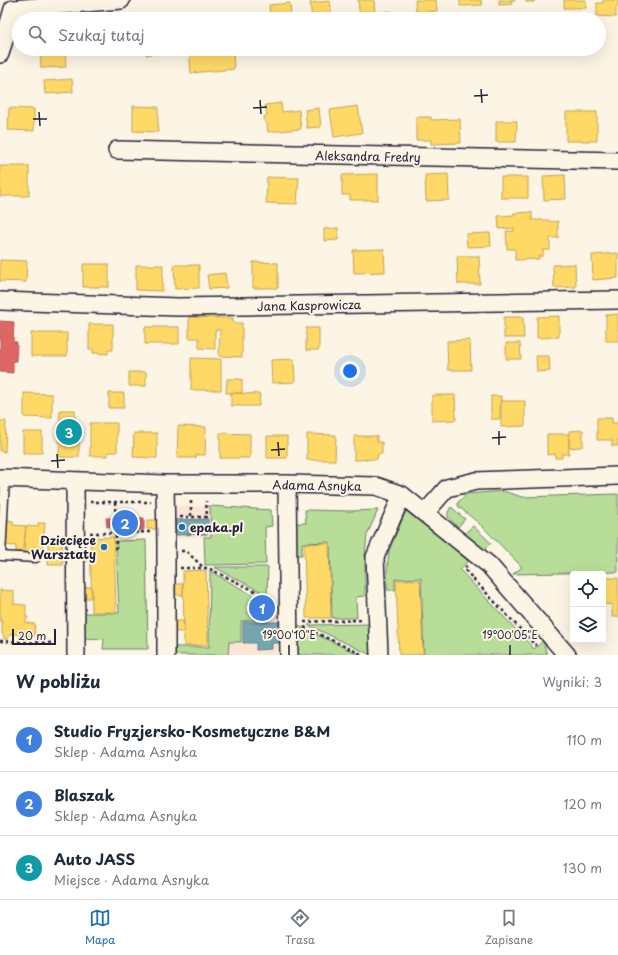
<!DOCTYPE html>
<html lang="pl">
<head>
<meta charset="utf-8">
<style>
	:root { --surface:#fff; --page:#f2f2f3; --text:#1f2937; --muted:#747a83; --line:#e0e1e3; --accent:#1f6fb2 }
	body { margin:0; font-family:"Playpen Sans",sans-serif; background:var(--page); color:var(--text) }
	.controls { position:absolute; right:12px; bottom:12px; display:grid; overflow:hidden; border-radius:4px; box-shadow:0 4px 16px #0002 }
	.controls button { width:36px; height:36px; display:grid; place-items:center; padding:0; border:0; border-bottom:1px solid var(--line); background:var(--surface); color:var(--text); font:20px sans-serif }
	.scale { position:absolute; left:12px; bottom:10px; width:44px; box-sizing:border-box; padding-left:4px; border:2px solid #22223b; border-top:0; font-size:11px; line-height:14px; white-space:nowrap; color:#22223b; -webkit-text-stroke:3px #fcf5e5; paint-order:stroke }
	.you { position:absolute; left:350px; top:371px; width:14px; height:14px; margin:-10px; border:3px solid #fff; border-radius:50%; background:#1a73e8; box-shadow:0 0 0 6px #1a73e833 }
	.badge { display:grid; place-items:center; width:26px; height:26px; border-radius:50%; background:var(--accent); color:#fff; font-size:13px; font-weight:700 }
	.pin { position:absolute; translate:-50% -50%; border:2px solid #fff; box-shadow:0 1px 4px #0006 }
	.list { margin:0; padding:0; list-style:none }
	h2 { display:flex; justify-content:space-between; align-items:center; height:52px; margin:0; padding:0 16px; font-size:17px }
	h2 small { font-size:13px; font-weight:400; color:var(--muted) }
	.list li { display:grid; grid-template-columns:26px 1fr auto; gap:12px; align-items:center; box-sizing:border-box; height:64px; padding:0 16px; border-top:1px solid var(--line) }
	.list b { display:block; font-size:15px; white-space:nowrap }
	.list p { margin:0; font-size:13px; white-space:nowrap; color:var(--muted) }
	.list em { font-size:13px; font-style:normal; color:var(--muted) }
	.icon { flex:none; width:22px; height:22px; fill:none; stroke:currentColor; stroke-width:2; stroke-linecap:round; stroke-linejoin:round }
	.map { position:relative; flex:none; width:618px; height:655px; overflow:hidden }
	.search { position:absolute; background:var(--surface); box-shadow:0 4px 16px #0002; left:12px; right:12px; top:12px; height:44px; display:flex; align-items:center; gap:10px; box-sizing:border-box; padding:0 14px; border-radius:22px; color:var(--muted); font-size:15px }
	.sheet { height:244px; background:var(--surface) }
	nav { display:flex; justify-content:space-around; align-items:center; box-sizing:border-box; height:56px; border-top:1px solid var(--line); background:var(--surface); font-size:11px; color:var(--muted) }
	nav a { display:grid; justify-items:center; gap:2px }
	nav .on { color:var(--accent) }
	.map>svg:first-child { display:block }
	.built { fill:#fbe6d4 }
	.green { fill:#b8dd98; stroke:#6d806a }
	.homes { fill:#ffd966; stroke:#bda259 }
	.shops { fill:#e06666; stroke:#a75259 }
	.public { fill:#76a5af; stroke:#5d7e8c }
	.lines { fill:none; stroke-linecap:round; stroke-linejoin:round }
	.service-casing { stroke:#22223b; stroke-width:11 }
	.minor-casing { stroke:#22223b; stroke-width:20 }
	.path { stroke:#22223b; stroke-width:2.5; stroke-dasharray:3 3; stroke-linecap:butt }
	.service { stroke:#fcf5e5; stroke-width:8 }
	.minor { stroke:#fcf5e5; stroke-width:17 }
	.ticks { fill:none; stroke:#22223b; stroke-width:1.5 }
	.poi-dot { fill:#1f6fb2; stroke:#fcf5e5; stroke-width:1.5 }
	.labels { text-anchor:middle; dominant-baseline:central; stroke-width:4; stroke-linejoin:round; paint-order:stroke }
	.street-label { font-size:12px; fill:#22223b; stroke:#fcf5e5 }
	.poi-label { font-size:12px; font-weight:bold; fill:#22223b; stroke:#fcf5e5; text-anchor:start }
	.ticks-label { font-size:10px; text-anchor:middle; fill:#22223b; stroke:#fcf5e5; stroke-width:4; stroke-linejoin:round; paint-order:stroke }
</style>
</head>
<body>
<div class="map">
<svg width="618" height="655" viewBox="0 0 618 655">
	<rect width="100%" height="100%" fill="#fcf5e5"/>
	<filter id="ink" filterUnits="userSpaceOnUse"><feTurbulence type="fractalNoise" baseFrequency=".025" numOctaves="2"/><feDisplacementMap in="SourceGraphic" scale="8" xChannelSelector="R" yChannelSelector="G"/><feConvolveMatrix kernelMatrix="1 2 1 2 8 2 1 2 1" color-interpolation-filters="sRGB"/></filter>
	<g filter="url(#ink)">
		<path class="built" d="M173 506H210L211 537 174 538Z
			M254 596 270 602 286 604 287 655H228V642H241L240 621 256 620Z"/>
		<path class="green" d="M503 491 522 497 618 494V572L513 574 522 567 481 525 458 506V502L467 494Z
			M210 506 271 510 272 526 265 527 266 564 205 565 204 537H211Z
			M451 507 465 519 458 527 448 517V512Z
			M305 510 350 511 378 510 367 535 365 555V596L356 597 357 618H332L330 542 302 543V555H295L294 523H306Z
			M406 511 451 546 468 561 460 570 534 649 543 641 547 655H420H424L421 578 395 579V590H387V569L389 550Z
			M473 526 491 543 483 551 465 533Z
			M146 540 148 649H103L104 639 82 638V613H119L116 541Z
			M214 567H268L267 595Z
			M210 571 254 596 256 620 241 621V642H229L228 655H176L175 647H209Z
			M374 624 371 655 308 625Z
			M297 625 360 655H297Z"/>
		<path class="homes" d="M358 0H374L375 13 391 11 392 19H360Z
			M415 0H436L437 11 416 13Z
			M460 0H481L482 5 460 6Z
			M499 0H516H511L512 4 499 5Z
			M525 0H534V2H526Z
			M564 0H586V8H564Z
			M603 0H618V7H616V17L597 16V3H603Z
			M330 1 332 19H312L310 3Z
			M290 3 291 19H270L269 5Z
			M40 49H65L66 67 41 68Z
			M146 49H172V51L146 55Z
			M189 49H233L234 69 191 73Z
			M315 49H354L315 53Z
			M72 79 73 92 45 94 44 81Z
			M281 103 282 112 299 110 301 129 268 132 267 124 264 121V117L267 115 265 105Z
			M133 106 158 107V132L133 131Z
			M358 106 362 133 334 137 330 110Z
			M9 108 34 109V131L8 130Z
			M319 108 321 127 307 128 305 110Z
			M566 112H597V141H566Z
			M416 117H431V120L460 119 461 143 431 144V140H416Z
			M496 121H517L516 142H496Z
			M0 166H29V196H0Z
			M378 174V200H350V195H342V175Z
			M448 174 449 200 426 201 425 175Z
			M565 175 566 199 544 200 543 176Z
			M267 177 299 178 297 204 266 203Z
			M501 177H528V198H501Z
			M532 212V220H549L550 222 558 221V238H550V250H543V256H539V259L515 260V249H507L506 231H514V228L499 229 498 216 514 215V213Z
			M338 228V240L324 241V229Z
			M490 233 491 246 467 247 466 234Z
			M384 249 385 272 354 273 353 250Z
			M618 253V278L593 280 592 255Z
			M457 256H479L480 284H458Z
			M0 260 27 261 26 282 0 281Z
			M253 262 278 263V288H253Z
			M83 264H109V287H83Z
			M575 264 576 287 554 288 553 265Z
			M136 265H163L162 291 136 290Z
			M174 265H199V288L175 289Z
			M225 273 227 288 209 289 207 275Z
			M618 314V341H606V315Z
			M559 316V337L537 338V317Z
			M189 317 233 318V323H242V357L219 356 220 330H215V349L199 348V338H189Z
			M504 317H523L524 338H504Z
			M89 324H113V350H108V354L93 353V349H89Z
			M145 327H179V344H145Z
			M306 328H319V350H306Z
			M31 333H67V356H31Z
			M470 340 471 370H448L447 341Z
			M506 343H520L521 359H506Z
			M536 356H549L550 371 537 372Z
			M191 358 221 359V390H191Z
			M294 359 295 382 272 383 271 360Z
			M129 372H146V386H129Z
			M227 379H242V393H226Z
			M24 393 52 394V418L24 417Z
			M109 393H124V408H109Z
			M231 393 260 394 259 406H231Z
			M432 395H455L456 420 432 421Z
			M491 396H501V401H500V419H491Z
			M501 401H525V426L501 427Z
			M60 410H75V429H79V457H59Z
			M597 418H612V423H618V446H612V440H597Z
			M0 421H6L5 452 0 451Z
			M90 423H117V452H108V456H90Z
			M178 426 206 427 205 455H196V458H177Z
			M583 430V446L580 447 569 448V431Z
			M23 432H42V453H23Z
			M134 433H157V458L133 457Z
			M220 433 250 434V458H220Z
			M307 434 336 435 335 460H307Z
			M547 434H569V454H562V458H555V454L547 455Z
			M267 436H287V458H267Z
			M354 436H377V442H382V454H378L377 459 354 460Z
			M7 520 13 521V525L26 526 24 546H23V552L16 551V546L5 545Z
			M147 520H160V529H147Z
			M38 523H45L43 547H33L32 552H25V546H24L26 526 38 527Z
			M114 537 116 612H92L90 538Z
			M62 542 63 565H48V543Z
			M329 543 331 618H306L304 544Z
			M81 550H91V561H81Z
			M206 570 208 645 184 646 183 571Z
			M603 578H618V617H612V604L603 605Z
			M396 580H420L423 654 399 655Z
			M173 584H183V595H173Z
			M82 587H92V598H82Z
			M0 590 14 591V604L26 605V617H28V618H26V623L35 624 34 637H23V634H11L8 637V639H4V637L2 633V621H0Z
			M174 621H184V632H174Z"/>
		<path class="shops" d="M0 321 14 322 13 342H17L16 361H13V373L0 372Z
			M106 518H111L113 520V526L107 527Z
			M119 518H144V530H122V527H119Z
			M256 602H268V615H257Z"/>
		<path class="public" d="M208 519V534L174 535V520Z
			M243 622H284V643H272V649L256 650V643H243Z"/>
		<g class="lines">
			<defs>
				<path id="service" d="M5 479 1 556 36 558"/>
				<path id="minor" d="M0 54 13 9 121 0
					M117 150 618 161
					M0 301 178 307 618 300
					M0 478 165 484H287L376 486 402 495 489 565 567 655
					M75 482 76 655
					M165 484 166 542V655
					M287 484 289 655
					M425 513 447 488 476 481 618 476
					M379 655 375 557 402 495"/>
			</defs>
			<use href="#service" class="service-casing"/>
			<use href="#minor" class="minor-casing"/>
			<path class="path" d="M191 501V517
				M90 502H151
				M180 517H207L206 501
				M90 533H116L115 502
				M114 548H116V533L151 532
				M181 551H186L204 568
				M467 566 464 569 535 645 536 644
				M180 568H208L271 599 274 600
				M304 622 363 620
				M304 627 363 655
				M0 641 53 643"/>
			<use href="#service" class="service"/>
			<use href="#minor" class="minor"/>
		</g>
	</g>
	<path class="ticks" d="M481 89 482 103M474 96 488 95M260 100 261 114M253 108 267 107M39 112 40 126M33 119H47M499 431V445M492 438 506 437M278 442 279 456M271 450 285 449M57 454 58 468M51 461 65 460M289 645V655M510 645V655"/>
	<g class="poi-dot">
		<circle cx="182" cy="527" r="4"/>
		<circle cx="104" cy="547" r="4"/>
	</g>
	<g class="labels">
		<g class="street-label">
			<text transform="translate(368 156) rotate(1)">Aleksandra Fredry</text>
			<text transform="translate(309 305) rotate(-1)">Jana Kasprowicza</text>
			<text transform="translate(317 485) rotate(1)">Adama Asnyka</text>
		</g>
		<g class="poi-label">
			<text x="190" y="527">epaka.pl</text>
			<text x="96" y="540" text-anchor="end">Dziecięce<tspan x="96" dy="14">Warsztaty</tspan></text>
		</g>
	</g>
	<g class="ticks-label">
		<text x="289" y="639">19°00'10"E</text>
		<text x="510" y="639">19°00'05"E</text>
	</g>
</svg>
<div class="controls">
<button><svg class="icon" aria-label="locate" viewBox="0 0 24 24"><circle cx="12" cy="12" r="6"/><path d="M12 2v4M12 18v4M2 12h4M18 12h4"/></svg></button>
<button><svg class="icon" aria-label="layers" viewBox="0 0 24 24"><path d="M12 4l9 5-9 5-9-5zM3 14l9 5 9-5"/></svg></button>
</div>
<div class="scale">20 m</div>
<div class="you"></div>
<div class="pin badge" style="left:262px;top:608px;background:#3f7fe0">1</div>
<div class="pin badge" style="left:125px;top:523px;background:#3f7fe0">2</div>
<div class="pin badge" style="left:69px;top:432px;background:#0f9aa8">3</div>
<div class="search"><svg class="icon" aria-label="search" viewBox="0 0 24 24"><circle cx="10" cy="10" r="6"/><path d="M15 15l6 6"/></svg>Szukaj tutaj</div>
</div>
<section class="sheet">
<h2>W pobliżu<small>Wyniki: 3</small></h2>
<ul class="list">
<li><span class="badge" style="background:#3f7fe0">1</span><div><b>Studio Fryzjersko-Kosmetyczne B&amp;M</b><p>Sklep · Adama Asnyka</p></div><em>110 m</em></li>
<li><span class="badge" style="background:#3f7fe0">2</span><div><b>Blaszak</b><p>Sklep · Adama Asnyka</p></div><em>120 m</em></li>
<li><span class="badge" style="background:#0f9aa8">3</span><div><b>Auto JASS</b><p>Miejsce · Adama Asnyka</p></div><em>130 m</em></li>
</ul>
</section>
<nav>
<a class="on"><svg class="icon" aria-label="map" viewBox="0 0 24 24"><path d="M3 6l6-2 6 2 6-2v14l-6 2-6-2-6 2zM9 4v14M15 6v14"/></svg>Mapa</a>
<a><svg class="icon" aria-label="directions" viewBox="0 0 24 24"><path d="M12 3l9 9-9 9-9-9zM9 14v-3h6M13 9l2 2-2 2"/></svg>Trasa</a>
<a><svg class="icon" aria-label="saved" viewBox="0 0 24 24"><path d="M7 4h10v16l-5-4-5 4z"/></svg>Zapisane</a>
</nav>
</body>
</html>
